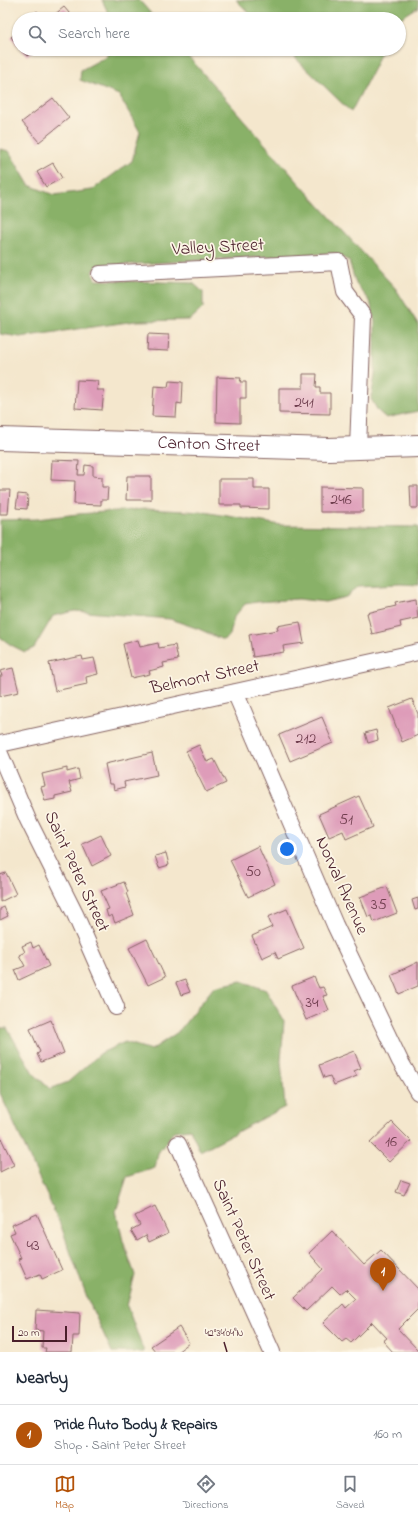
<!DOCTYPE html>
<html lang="en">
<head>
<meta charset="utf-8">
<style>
	:root { --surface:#fff; --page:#f2f2f3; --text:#1f2937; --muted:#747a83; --line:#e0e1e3; --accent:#b45309 }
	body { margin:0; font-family:"Indie Flower",sans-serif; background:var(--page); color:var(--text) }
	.scale { position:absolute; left:12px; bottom:10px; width:55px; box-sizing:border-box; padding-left:4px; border:2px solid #4a1f2b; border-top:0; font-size:11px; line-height:14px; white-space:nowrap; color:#4a1f2b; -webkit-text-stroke:3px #fcf5e5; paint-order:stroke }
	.you { position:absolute; left:287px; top:849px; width:14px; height:14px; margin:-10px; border:3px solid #fff; border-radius:50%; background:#1a73e8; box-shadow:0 0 0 6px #1a73e833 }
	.badge { display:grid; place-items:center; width:26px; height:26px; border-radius:50%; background:var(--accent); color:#fff; font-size:13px; font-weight:700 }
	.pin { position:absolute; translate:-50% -33px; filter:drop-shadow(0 1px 2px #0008) }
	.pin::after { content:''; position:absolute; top:21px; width:14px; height:12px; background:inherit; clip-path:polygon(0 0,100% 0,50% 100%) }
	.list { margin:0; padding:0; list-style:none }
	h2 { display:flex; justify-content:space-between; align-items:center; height:52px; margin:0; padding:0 16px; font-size:17px }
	h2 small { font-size:13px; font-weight:400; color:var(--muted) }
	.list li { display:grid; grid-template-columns:26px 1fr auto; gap:12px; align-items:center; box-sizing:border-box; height:60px; padding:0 16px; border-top:1px solid var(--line) }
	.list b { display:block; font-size:15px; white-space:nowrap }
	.list p { margin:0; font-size:13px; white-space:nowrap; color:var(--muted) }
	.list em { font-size:13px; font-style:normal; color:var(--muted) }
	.icon { flex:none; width:22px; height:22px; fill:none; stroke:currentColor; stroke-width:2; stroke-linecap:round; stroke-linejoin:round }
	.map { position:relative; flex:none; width:418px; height:1352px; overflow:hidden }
	.search { position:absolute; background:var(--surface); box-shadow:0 1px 3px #0004; left:12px; right:12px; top:12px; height:44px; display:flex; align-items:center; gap:10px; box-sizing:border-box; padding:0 14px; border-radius:22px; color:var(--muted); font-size:15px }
	.sheet { height:112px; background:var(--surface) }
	nav { display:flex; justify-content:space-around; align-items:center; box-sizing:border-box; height:56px; border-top:1px solid var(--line); background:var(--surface); font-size:11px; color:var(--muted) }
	nav a { display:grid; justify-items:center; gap:2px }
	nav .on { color:var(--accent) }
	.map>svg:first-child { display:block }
	.forest { fill:#89b168; stroke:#6a684a }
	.building { fill:#de9cb9 }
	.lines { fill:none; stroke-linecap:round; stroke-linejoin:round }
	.street-casing { stroke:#866564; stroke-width:18 }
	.secondary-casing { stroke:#866564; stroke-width:24 }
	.street { stroke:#fff; stroke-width:16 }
	.secondary { stroke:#fff; stroke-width:22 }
	.ticks { fill:none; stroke:#4a1f2b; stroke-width:1.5 }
	.labels { text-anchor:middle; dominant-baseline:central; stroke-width:3.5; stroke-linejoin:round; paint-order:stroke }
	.number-label { font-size:16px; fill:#6f3e4e }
	.street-label { font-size:18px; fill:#4a1f2b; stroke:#fcf5e5 }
	.ticks-label { font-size:10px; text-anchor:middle; fill:#4a1f2b; stroke:#fcf5e5; stroke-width:3.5; stroke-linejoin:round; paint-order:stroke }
</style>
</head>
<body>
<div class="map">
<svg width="418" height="1352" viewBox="0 0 418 1352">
	<rect width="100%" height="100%" fill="#fcf5e5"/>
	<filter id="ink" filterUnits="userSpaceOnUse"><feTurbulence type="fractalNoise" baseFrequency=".025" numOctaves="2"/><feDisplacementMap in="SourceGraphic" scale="8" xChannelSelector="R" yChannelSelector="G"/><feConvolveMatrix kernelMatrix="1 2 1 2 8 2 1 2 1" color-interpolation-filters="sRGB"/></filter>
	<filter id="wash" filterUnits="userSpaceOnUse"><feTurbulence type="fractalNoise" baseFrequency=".012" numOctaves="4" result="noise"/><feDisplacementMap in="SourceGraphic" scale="16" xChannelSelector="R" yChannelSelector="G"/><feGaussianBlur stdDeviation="0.9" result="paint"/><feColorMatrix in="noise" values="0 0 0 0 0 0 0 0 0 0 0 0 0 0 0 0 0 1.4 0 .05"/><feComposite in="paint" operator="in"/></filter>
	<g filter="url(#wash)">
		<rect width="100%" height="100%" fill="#f4e7cd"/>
		<path class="forest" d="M102 0H139L156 19H111Z
			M236 0H310L315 1 317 0H418V7L399 19H255Z
			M108 49H182L298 182 396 289 418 324V411L386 418 378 411 371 399 375 374V322L370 301 356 284 349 261 335 253 98 266 92 272 96 280 193 283 203 292V308L190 320 136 321 20 337 0 334V149L9 151 29 185 54 195 92 190 132 161 140 132 119 95 80 80 81 70 107 56Z
			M286 49H382L375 66 351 112Z
			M145 509 204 512 281 525 418 527V585L400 584 359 586 346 597 325 602 298 599 257 602 245 604 234 617 230 635 223 640 199 629 170 619 75 611 53 616 34 648 25 652 11 645 0 637V520L37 519 78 514Z
			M241 981 266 990 284 1021 281 1061 285 1107 200 1151 190 1129 174 1131 158 1153 155 1168 127 1177 116 1211 123 1241 135 1275 127 1306 144 1352H112L87 1298 61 1226 0 1093V1028H7L33 1073 50 1089 68 1082 101 1053 125 1042 151 1050 178 1032 214 987Z"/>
		<g id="blocks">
			<path class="building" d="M64 7 70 14 64 19H49Z
				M37 11 45 19H28Z
				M19 31V47L11 37Z
				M21 49H35L27 56Z
				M53 98 69 118 39 142 22 122Z
				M53 163 62 178 46 187 37 172Z
				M148 334 169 335 168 351 147 350Z
				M303 374H317L316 387H320V393H330V414L279 413V388H303Z
				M217 377 241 378 240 382H246V398H240V423L216 422Z
				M77 380 98 381 97 390H104L102 410 75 408Z
				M169 381 183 382 182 404 177 403 176 417 152 416 154 386 168 387Z
				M52 460 79 461 78 475H84L85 465 93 466V476L102 477V487H108L107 500H101V505L74 504 75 481 51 480Z
				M127 476H151V500H126Z
				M219 479H254V489H269V509L241 508V505H219Z
				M410 486H418V508H411Z
				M320 487 363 488V512H320Z
				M0 490H10L8 514H0Z
				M18 494 28 495 27 509 16 508Z
				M416 599 418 618 400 622 401 627 372 634 367 613 396 606 395 603Z
				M300 622 304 643 283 646 284 652 253 657 249 635 278 630 277 626Z
				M138 640 140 647 158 643 159 648 175 645 178 660 163 663 164 667 149 671 150 674 131 678 123 644Z
				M82 656 83 660 94 658 98 674 86 677 87 684 55 691 49 663Z
				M13 668 19 692 0 696V676H2L0 671Z
				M412 699 418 714V735L402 742 389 708Z
				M322 717 333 743 290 761 279 735Z
				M376 730 378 740 368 743 365 733Z
				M199 745 207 762 214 759 226 783 206 792 186 751Z
				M152 753 157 775 124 782 125 787 114 790 113 784H109L105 764Z
				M67 768V772L78 769 80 779 69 782 72 792 55 796V799L45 801 41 787 45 786 42 774Z
				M359 796 373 827 346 839 343 831 329 837 319 814Z
				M101 835 111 856 92 866 82 844Z
				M258 846 275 884 248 897 230 860Z
				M166 853 169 865 159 868 155 856Z
				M6 873 16 894 0 902V875Z
				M124 882 128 892 126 893 134 915 115 923 112 915 108 917 106 910 109 909 101 891Z
				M387 887 397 913 374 922 372 916 368 917 360 897Z
				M418 898V909L415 910 412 900Z
				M4 907 8 916 0 920V909Z
				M287 909 304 948 278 959 275 952 262 958 252 936 272 927 268 917Z
				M147 939 165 977 148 985 129 948Z
				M31 942 33 948 39 945 49 966 19 980 15 970 25 966 19 955 25 952 22 946Z
				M418 962V986L399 994 391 975Z
				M314 977 319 988 323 987 327 995 323 996 329 1010 306 1020 292 986Z
				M185 980 190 992 181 995 176 983Z
				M51 1020 64 1053 41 1062 37 1054 40 1052 30 1029Z
				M354 1051 361 1068 354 1071 357 1076 334 1085 330 1076 324 1078 319 1065Z
				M392 1122 411 1141 389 1162 370 1143Z
				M0 1136 14 1165 0 1172Z
				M401 1180 410 1183 404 1195 396 1192Z
				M155 1206 168 1233 149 1242 146 1235 137 1240 131 1230 140 1225 135 1216Z
				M37 1214 62 1270 42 1279 40 1274 27 1279 18 1259 21 1258 10 1234 15 1232 12 1225Z
				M332 1231 364 1265 381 1250 418 1289V1309L398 1329 418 1350V1352H393L383 1341 387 1338 372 1322 351 1343 346 1339 342 1342 323 1323 343 1304 346 1308 356 1299 346 1289 340 1294 332 1286 306 1311 293 1298 323 1269 309 1253Z
				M36 1310 80 1313 79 1336H73L72 1352H45L46 1348H42L43 1331 35 1330Z
				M179 1327 189 1343 177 1352H156L151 1346Z"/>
		</g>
	</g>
	<g filter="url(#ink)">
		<use href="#blocks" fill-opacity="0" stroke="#866564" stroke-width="1"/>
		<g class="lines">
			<defs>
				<path id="street" d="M100 274 339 262 345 292 363 316 358 448
					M235 692 335 925 400 1061 418 1092
					M0 744 418 652
					M0 754 28 820 75 914 116 1007
					M178 1144 272 1352"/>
				<g id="secondary">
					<path id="s1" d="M0 439 329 449 418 446"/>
				</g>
			</defs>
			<use href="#street" class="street-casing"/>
			<use href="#secondary" class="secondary-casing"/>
			<use href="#street" class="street"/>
			<use href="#secondary" class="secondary"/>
		</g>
	</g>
	<path class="ticks" d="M224 1342 227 1352"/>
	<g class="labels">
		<g class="number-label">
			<text x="304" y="403">241</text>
			<text x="341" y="500">246</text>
			<text x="306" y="739">212</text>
			<text x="346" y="820">51</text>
			<text x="253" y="872">50</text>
			<text x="379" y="905">35</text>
			<text x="312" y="1003">34</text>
			<text x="391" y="1142">16</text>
			<text x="33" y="1246">43</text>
		</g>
		<g class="street-label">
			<text transform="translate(218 248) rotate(-3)">Valley Street</text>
			<text stroke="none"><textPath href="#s1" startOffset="209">Canton Street</textPath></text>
			<text transform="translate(205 678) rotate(-12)">Belmont Street</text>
			<text transform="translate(76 872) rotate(65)">Saint Peter Street</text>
			<text transform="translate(341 886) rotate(66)">Norval Avenue</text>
			<text transform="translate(243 1240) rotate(66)">Saint Peter Street</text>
		</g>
	</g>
	<g class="ticks-label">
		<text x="224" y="1336">42°34'04"N</text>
	</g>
</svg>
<div class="scale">20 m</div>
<div class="you"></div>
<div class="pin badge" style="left:383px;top:1291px">1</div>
<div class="search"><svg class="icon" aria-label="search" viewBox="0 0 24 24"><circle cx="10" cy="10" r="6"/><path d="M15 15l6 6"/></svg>Search here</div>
</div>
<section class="sheet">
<h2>Nearby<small></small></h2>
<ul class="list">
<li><span class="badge">1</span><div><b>Pride Auto Body &amp; Repairs</b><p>Shop · Saint Peter Street</p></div><em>160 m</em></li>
</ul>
</section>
<nav>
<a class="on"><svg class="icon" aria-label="map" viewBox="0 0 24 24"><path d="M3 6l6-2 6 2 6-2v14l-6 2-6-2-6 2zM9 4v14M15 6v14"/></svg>Map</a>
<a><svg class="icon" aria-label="directions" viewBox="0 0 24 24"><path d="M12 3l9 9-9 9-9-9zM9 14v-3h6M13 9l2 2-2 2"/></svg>Directions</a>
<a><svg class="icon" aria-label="saved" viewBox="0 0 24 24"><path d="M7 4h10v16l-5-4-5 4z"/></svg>Saved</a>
</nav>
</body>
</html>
